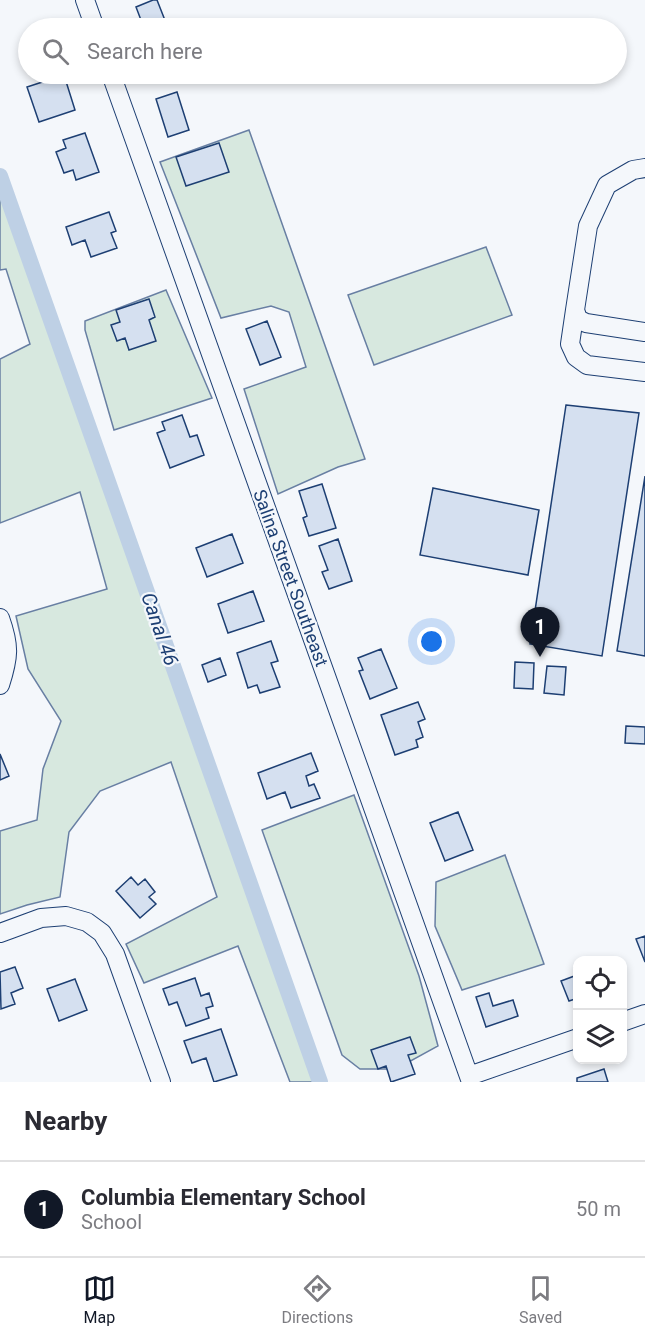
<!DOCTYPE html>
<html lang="en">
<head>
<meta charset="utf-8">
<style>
	:root { --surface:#fff; --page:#f2f2f3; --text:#2b2b33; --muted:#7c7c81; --line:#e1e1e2; --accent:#111827 }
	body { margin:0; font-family:Roboto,sans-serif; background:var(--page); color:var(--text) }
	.controls { position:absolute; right:18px; bottom:18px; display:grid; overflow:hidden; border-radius:12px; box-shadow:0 3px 9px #0003 }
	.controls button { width:54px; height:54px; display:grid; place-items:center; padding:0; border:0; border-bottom:2px solid var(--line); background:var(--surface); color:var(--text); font:30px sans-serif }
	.you { position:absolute; left:432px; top:642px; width:21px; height:21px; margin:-15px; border:4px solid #fff; border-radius:50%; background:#1a73e8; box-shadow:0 0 0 9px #1a73e833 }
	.badge { display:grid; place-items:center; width:39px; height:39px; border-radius:50%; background:var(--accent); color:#fff; font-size:20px; font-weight:700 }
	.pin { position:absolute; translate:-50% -50px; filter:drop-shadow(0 2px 3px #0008) }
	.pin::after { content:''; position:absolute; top:32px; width:21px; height:18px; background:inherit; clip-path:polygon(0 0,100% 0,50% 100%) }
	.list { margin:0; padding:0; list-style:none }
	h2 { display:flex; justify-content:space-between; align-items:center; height:78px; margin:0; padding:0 24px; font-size:26px }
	h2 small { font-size:20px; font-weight:400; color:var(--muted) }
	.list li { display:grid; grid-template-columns:39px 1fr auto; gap:18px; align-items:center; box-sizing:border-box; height:96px; padding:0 24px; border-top:2px solid var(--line) }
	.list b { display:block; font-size:22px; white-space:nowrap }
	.list p { margin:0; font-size:20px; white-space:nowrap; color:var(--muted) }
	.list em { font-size:20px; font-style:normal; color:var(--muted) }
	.icon { flex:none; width:33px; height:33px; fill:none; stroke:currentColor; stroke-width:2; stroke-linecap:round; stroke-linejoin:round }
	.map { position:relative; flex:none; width:645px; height:1082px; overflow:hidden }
	.search { position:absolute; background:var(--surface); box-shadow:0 3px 9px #0003; left:18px; right:18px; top:18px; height:66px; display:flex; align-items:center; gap:15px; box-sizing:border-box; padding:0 21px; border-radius:33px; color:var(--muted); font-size:22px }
	.sheet { height:174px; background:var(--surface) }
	nav { display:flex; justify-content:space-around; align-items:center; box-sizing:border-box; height:84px; border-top:2px solid var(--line); background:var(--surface); font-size:16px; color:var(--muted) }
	nav a { display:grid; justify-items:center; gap:3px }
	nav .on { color:var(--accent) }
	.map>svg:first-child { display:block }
	.green { fill:#d7e8df; stroke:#687fa3; stroke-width:1.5 }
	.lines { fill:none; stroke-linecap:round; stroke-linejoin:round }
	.canal { stroke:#bed0e5; stroke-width:16 }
	.building { fill:#d5e0f0; stroke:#1d3f73; stroke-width:1.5 }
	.minor-casing { stroke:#1d3f73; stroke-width:20 }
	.minor { stroke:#f4f7fb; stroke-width:18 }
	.labels { text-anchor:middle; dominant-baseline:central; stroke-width:4.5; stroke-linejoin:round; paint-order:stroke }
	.street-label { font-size:18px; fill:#1d3f73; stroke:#f4f7fb }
	.water-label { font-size:20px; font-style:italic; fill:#1d3f73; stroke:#f4f7fb }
</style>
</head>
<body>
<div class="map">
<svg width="645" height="1082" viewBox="0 0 645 1082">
	<rect width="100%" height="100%" fill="#f4f7fb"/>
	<path class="green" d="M249 130 365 459 338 467 278 494 244 389 306 367 289 312 271 306 221 318 160 162Z
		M0 190 314 1082H290L238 946 144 983 126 944 217 897 171 762 100 791 69 832 60 897 27 905 0 914V831L37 820 43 769 61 721 28 669 16 616 107 589 80 492 0 523V359L30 344 6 269 0 270Z
		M486 247 512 315 374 365 348 295Z
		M166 290 212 398 114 430 85 330V321Z
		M354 795 419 976 438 1046 396 1069H360L342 1055 262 830Z
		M505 855 544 964 462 990 435 926 436 882Z"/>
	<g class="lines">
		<path class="canal" d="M0 176 320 1082"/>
	</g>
	<path class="building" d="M153 0H157L168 28H144L136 7Z
		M64 75 75 110 39 122 27 87Z
		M177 92 189 130 168 137 156 99Z
		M85 133 99 172 76 180 73 170 64 173 56 152 66 148 63 140Z
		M219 143 229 172 186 186 176 157Z
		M109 212 116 231 111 233 117 248 91 257 85 240 72 245 66 227Z
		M149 299 155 317 149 320 156 341 129 350 125 338 117 341 111 325 120 322 116 310Z
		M267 321 281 357 260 365 246 329Z
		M566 405 639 413 602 656 530 644Z
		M182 415 190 437 197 435 204 455 170 468 157 433 165 430 162 422Z
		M645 476V656L617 651Z
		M322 484 336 528 309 536 303 518 307 516 299 491Z
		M433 488 539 510 528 575 420 555Z
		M232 534 243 563 207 577 196 548Z
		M338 539 352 581 329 589 322 572 328 570 319 546Z
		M253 591 264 621 228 633 218 604Z
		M271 641 278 661 271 663 280 687 260 693 257 685 248 688 237 653Z
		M381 649 397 688 370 699 359 671 363 670 358 658Z
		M220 658 226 675 208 682 202 665Z
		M515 662 534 663 533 689 514 688Z
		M547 666 566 667 564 695 544 693Z
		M418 702 425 719 418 722 423 737 416 740 418 747 395 755 381 715Z
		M626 726 645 727V744L625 743Z
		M311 753 318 771 306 776 309 786 314 784 320 798 291 808 285 792 267 799 258 773Z
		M0 754 9 776 0 780Z
		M458 812 473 850 445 861 430 823Z
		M131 877 138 885 145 879 155 892 149 897 156 904 140 918 116 891Z
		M645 936V962L636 939Z
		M578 966V998L569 1001 561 981 577 975 574 968Z
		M15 967 23 988 11 993 15 1004 1 1009 0 972Z
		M195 978 201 996 209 993 213 1006 206 1008 209 1018 186 1026 177 1002 169 1005 163 989Z
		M75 979 87 1010 59 1021 47 989Z
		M489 993 493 1006 513 1000 518 1016 486 1027 476 997Z
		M221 1029 237 1075 214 1082 206 1058 192 1063 184 1041Z
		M410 1037 416 1053 408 1055 415 1074 391 1082 386 1066 378 1069 371 1050Z
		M604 1069 608 1082H577V1078Z"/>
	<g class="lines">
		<defs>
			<path id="minor" d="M85 0 95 28
				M111 74 471 1082
				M645 168 633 170 607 185 588 226 575 310 578 319 586 323 645 332
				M575 310 570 344 576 357 587 365 645 372
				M0 618C10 646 9 657 0 685
				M0 933 41 918 66 916 87 922 102 933 115 954 161 1082
				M622 1022 645 1014
				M469 1076 578 1038"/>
		</defs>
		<use href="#minor" class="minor-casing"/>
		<use href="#minor" class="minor"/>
	</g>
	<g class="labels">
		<g class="street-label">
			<text transform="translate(291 578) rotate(70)">Salina Street Southeast</text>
		</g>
		<g class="water-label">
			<text transform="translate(160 629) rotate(71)">Canal 46</text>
		</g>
	</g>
</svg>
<div class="controls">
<button><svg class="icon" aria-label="locate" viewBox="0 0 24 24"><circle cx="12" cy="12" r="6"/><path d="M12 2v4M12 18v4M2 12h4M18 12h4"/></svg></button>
<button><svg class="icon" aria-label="layers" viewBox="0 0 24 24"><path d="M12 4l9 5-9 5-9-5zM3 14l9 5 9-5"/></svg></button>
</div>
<div class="you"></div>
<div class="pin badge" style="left:540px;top:657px">1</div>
<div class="search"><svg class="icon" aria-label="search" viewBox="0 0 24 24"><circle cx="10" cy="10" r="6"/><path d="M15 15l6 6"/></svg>Search here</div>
</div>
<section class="sheet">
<h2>Nearby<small></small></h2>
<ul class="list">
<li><span class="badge">1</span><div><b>Columbia Elementary School</b><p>School</p></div><em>50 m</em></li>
</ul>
</section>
<nav>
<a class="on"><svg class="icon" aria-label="map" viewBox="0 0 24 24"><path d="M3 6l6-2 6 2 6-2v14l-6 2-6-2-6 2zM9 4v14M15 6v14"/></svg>Map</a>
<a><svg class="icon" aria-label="directions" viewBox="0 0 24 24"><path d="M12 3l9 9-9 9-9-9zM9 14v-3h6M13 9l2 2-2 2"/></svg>Directions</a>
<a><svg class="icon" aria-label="saved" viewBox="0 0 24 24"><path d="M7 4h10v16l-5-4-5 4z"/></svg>Saved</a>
</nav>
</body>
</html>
